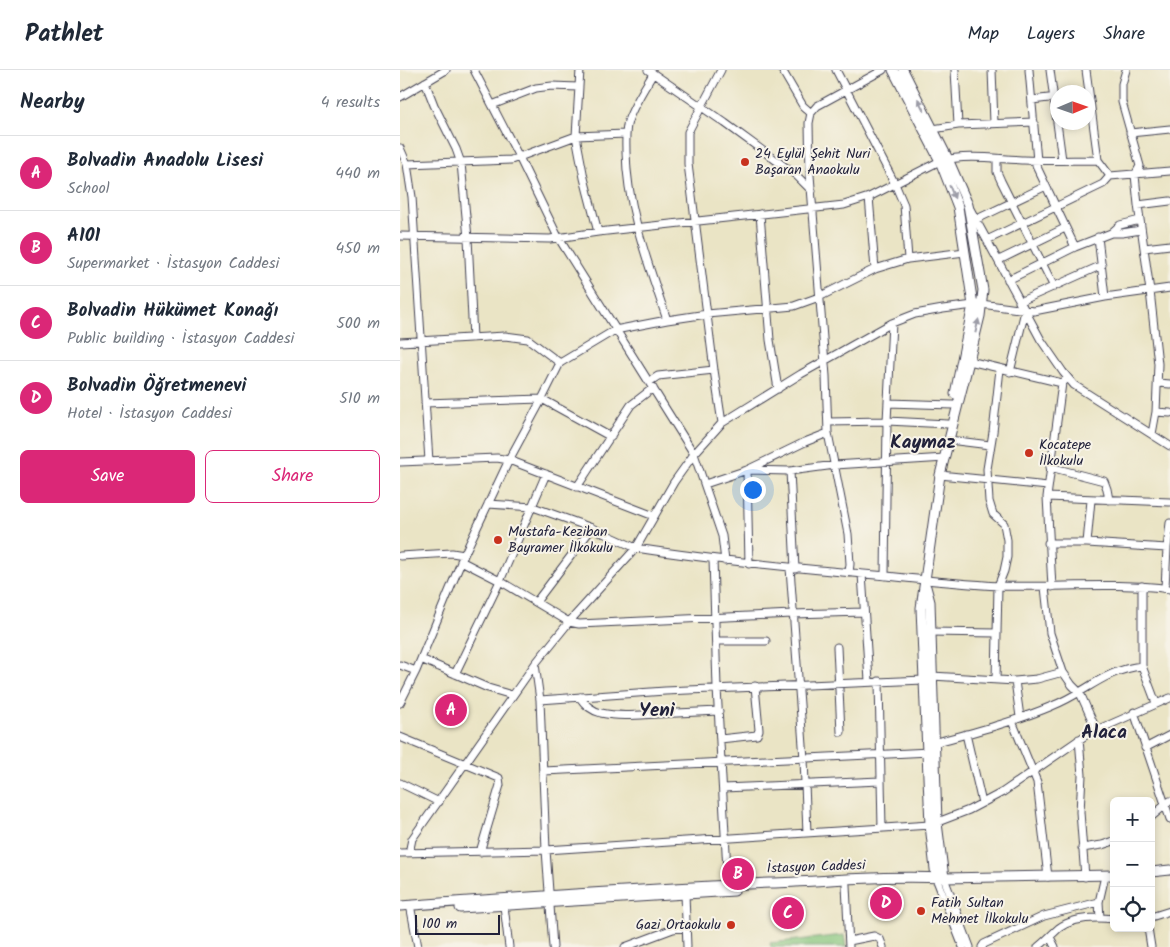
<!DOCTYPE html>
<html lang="en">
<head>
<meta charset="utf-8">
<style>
	:root { --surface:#fff; --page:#f6f6f7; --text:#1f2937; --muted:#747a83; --line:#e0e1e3; --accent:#db2777 }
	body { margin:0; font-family:Kalam,sans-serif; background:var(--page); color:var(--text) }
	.controls { position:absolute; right:15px; bottom:15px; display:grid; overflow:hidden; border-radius:8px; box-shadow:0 2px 8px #0003 }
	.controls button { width:45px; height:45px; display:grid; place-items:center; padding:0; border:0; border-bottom:1px solid var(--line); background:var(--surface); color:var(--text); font:25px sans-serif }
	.compass { position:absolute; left:650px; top:15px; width:45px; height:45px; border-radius:50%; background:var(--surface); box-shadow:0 2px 8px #0003; rotate:88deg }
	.scale { position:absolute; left:15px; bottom:12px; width:85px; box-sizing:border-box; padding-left:5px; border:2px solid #22223b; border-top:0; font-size:14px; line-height:18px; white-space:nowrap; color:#22223b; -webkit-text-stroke:4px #f7f3e8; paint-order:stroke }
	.you { position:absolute; left:352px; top:419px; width:18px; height:18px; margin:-12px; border:4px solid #fff; border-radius:50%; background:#1a73e8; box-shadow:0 0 0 8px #1a73e833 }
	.badge { display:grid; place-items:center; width:32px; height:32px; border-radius:50%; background:var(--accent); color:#fff; font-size:16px; font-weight:700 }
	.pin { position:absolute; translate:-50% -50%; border:2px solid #fff; box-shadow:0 1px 5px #0006 }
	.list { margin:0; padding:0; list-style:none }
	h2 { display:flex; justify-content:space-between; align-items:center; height:65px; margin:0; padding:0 20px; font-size:21px }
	h2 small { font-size:16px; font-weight:400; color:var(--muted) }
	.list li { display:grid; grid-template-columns:32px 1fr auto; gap:15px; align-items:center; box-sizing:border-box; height:75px; padding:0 20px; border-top:1px solid var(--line) }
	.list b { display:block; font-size:19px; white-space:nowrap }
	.list p { margin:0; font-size:16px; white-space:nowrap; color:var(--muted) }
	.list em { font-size:16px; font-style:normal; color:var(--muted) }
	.actions { display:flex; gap:10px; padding:15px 20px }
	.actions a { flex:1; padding:11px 0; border:1px solid var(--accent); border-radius:8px; text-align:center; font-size:18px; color:var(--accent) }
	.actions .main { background:var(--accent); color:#fff }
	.icon { flex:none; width:28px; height:28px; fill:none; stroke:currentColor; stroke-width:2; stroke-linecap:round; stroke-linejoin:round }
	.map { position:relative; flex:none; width:770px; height:877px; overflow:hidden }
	header { display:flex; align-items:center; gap:30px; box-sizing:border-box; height:70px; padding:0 25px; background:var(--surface); border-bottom:1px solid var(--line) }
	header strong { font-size:24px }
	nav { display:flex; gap:28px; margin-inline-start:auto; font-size:18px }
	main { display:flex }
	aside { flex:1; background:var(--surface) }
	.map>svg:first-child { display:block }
	.green { fill:#86c57c; stroke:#54745c }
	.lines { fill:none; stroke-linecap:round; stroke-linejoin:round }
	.minor-casing { stroke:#403f50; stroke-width:9 }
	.major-casing { stroke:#403f50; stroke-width:11 }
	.minor { stroke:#fff; stroke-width:7 }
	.major { stroke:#fff; stroke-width:9 }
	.oneway { fill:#9c9ca7 }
	.poi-dot { fill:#c8321e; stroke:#f7f3e8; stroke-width:2 }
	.labels { text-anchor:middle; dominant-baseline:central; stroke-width:4; stroke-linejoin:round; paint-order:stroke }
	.poi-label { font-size:14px; fill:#22223b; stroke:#f7f3e8; text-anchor:start }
	.street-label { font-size:14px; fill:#22223b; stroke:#f7f3e8 }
	.district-label { font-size:19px; font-weight:bold; fill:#22223b; stroke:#f7f3e8 }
</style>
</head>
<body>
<header>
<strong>Pathlet</strong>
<nav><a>Map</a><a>Layers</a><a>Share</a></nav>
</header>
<main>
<aside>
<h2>Nearby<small>4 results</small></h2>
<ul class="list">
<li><span class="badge">A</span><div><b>Bolvadin Anadolu Lisesi</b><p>School</p></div><em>440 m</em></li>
<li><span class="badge">B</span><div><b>A101</b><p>Supermarket · İstasyon Caddesi</p></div><em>450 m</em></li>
<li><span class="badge">C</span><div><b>Bolvadin Hükümet Konağı</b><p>Public building · İstasyon Caddesi</p></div><em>500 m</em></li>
<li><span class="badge">D</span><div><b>Bolvadin Öğretmenevi</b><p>Hotel · İstasyon Caddesi</p></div><em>510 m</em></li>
</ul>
<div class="actions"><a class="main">Save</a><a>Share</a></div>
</aside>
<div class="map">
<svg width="770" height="877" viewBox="0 0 770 877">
	<rect width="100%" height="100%" fill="#f7f3e8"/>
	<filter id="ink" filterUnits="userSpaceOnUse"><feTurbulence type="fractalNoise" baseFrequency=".02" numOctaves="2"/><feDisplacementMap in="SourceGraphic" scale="10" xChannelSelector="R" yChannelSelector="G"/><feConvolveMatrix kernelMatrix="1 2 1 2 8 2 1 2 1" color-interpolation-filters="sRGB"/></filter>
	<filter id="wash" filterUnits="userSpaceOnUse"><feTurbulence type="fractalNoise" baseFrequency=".0096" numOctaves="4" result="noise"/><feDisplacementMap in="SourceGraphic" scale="20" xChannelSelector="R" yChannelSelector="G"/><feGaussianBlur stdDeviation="1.12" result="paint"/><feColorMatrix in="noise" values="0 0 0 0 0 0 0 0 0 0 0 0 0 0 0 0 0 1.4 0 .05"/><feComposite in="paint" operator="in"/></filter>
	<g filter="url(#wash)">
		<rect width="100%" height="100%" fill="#eae4c5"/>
		<path class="green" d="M444 865 446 877H371L370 873Z"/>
	</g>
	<g filter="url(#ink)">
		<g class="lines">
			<defs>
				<path id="minor" d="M74 0 119 87 158 167 294 384 322 466 325 491
					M180 0 176 66 184 108 198 162
					M248 0 325 53 396 105 412 121
					M321 0 288 62V94L314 300 322 353
					M382 0 403 36 411 43
					M436 0 495 114 504 135 508 189
					M555 0 558 55
					M592 0 594 53
					M629 0 637 91 636 95 675 177
					M650 0 662 90
					M686 0 698 90 710 106
					M726 0 722 14V32L740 96 735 105 738 135 750 221 758 294 756 342 752 364
					M253 4C244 19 234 34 228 51 225 61 226 72 226 82 227 140 249 195 267 250
					M25 12 34 35 56 79 61 93 68 168 73 268
					M0 27 46 0
					M632 30 657 27
					M92 35 136 18 152 16 178 17
					M533 59 558 55 634 52
					M730 63 770 59
					M0 78 7 94 12 127 29 391
					M597 89V102L601 111 654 217
					M7 94 111 90 176 66 226 64
					M469 127 475 199
					M738 135 770 131
					M569 137 641 270 663 302 674 315 770 376
					M360 144 370 270 378 319
					M577 149 646 116
					M711 163H722L741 160
					M0 166 150 169 198 162 444 135 469 127 540 91C567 84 597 89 624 90 649 91 673 90 698 90
					M698 167 705 227
					M587 170 703 114 710 106 770 101
					M744 178 770 175
					M599 190 665 158
					M608 210 675 177 711 163 720 155 740 150
					M619 232 702 195
					M0 272 105 266 128 269 160 293
					M565 290 662 313
					M610 302 625 241
					M249 312 258 306 314 300
					M758 313 770 314
					M25 333 142 329 211 367
					M488 333 553 335
					M756 342 770 343
					M428 352 487 351 548 354
					M549 370 590 375
					M0 392 97 388 109 390 254 446
					M650 397 704 411 707 419 709 430
					M390 401 395 499
					M540 405 648 416
					M305 414 347 400 390 401 435 395 545 388
					M177 417 231 335 253 318
					M647 427 770 432
					M88 434 133 437 192 458 236 478 274 412 294 384 322 353 401 304 492 253 515 244 543 239 581 234 634 241 705 227 770 218
					M648 473H687L767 478
					M687 473 691 430
					M0 486 52 483 64 485
					M313 489 317 618 328 818
					M61 491 100 511 169 552 179 554 392 544 464 542
					M349 494 347 400 405 372 428 363
					M390 498 404 689 407 763
					M449 503 450 494 448 464 428 363 426 306 410 105 409 53 411 43 417 36 483 0
					M462 504 469 611
					M485 506 487 351 492 253
					M742 516V596L756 633
					M645 517 650 563 663 602 672 615 680 623 696 659
					M652 517 647 427 662 313 668 308
					M765 518 767 478 770 453
					M136 532 192 458
					M530 562 597 563
					M317 571H366
					M437 577 441 662
					M21 589 88 618 112 625
					M0 595 16 601
					M55 604 100 511 146 404
					M596 610 598 516 604 501 607 487V470L604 454 593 444 589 431 587 399 593 362 600 299
					M479 611 482 758
					M615 611 620 647
					M180 627C184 635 193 641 201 643 219 647 238 645 256 644 277 643 298 642 319 641
					M140 630 265 621 524 610 532 606 615 611 637 609 663 602
					M0 633 16 601 64 485 109 390 142 329 160 293 215 260 267 250 307 244 394 236 419 227 475 199 508 189 565 182
					M734 642 770 749
					M612 651 637 712 648 807
					M566 664 582 733
					M0 667 99 708 100 715 80 782
					M320 669 357 665 359 660 355 616
					M679 669 682 705 680 742 685 807
					M534 673C574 662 614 652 652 636 686 623 703 600 742 596
					M745 678 770 665
					M144 701 530 682
					M0 713 39 732
					M323 718 480 711
					M751 747 770 731
					M682 778 702 775 714 771
					M0 783 146 780 530 755 569 740 603 722 686 665 770 628
					M9 783 12 769 135 594
					M536 808 563 877
					M544 808 570 877
					M446 815 449 877
					M285 824 287 877
					M104 836 109 877
					M11 840 18 877
					M751 847 770 841
					M700 848 699 832 705 806
					M748 858 751 877
					M650 867 655 877
					M449 871 474 866 480 869 483 877
					M153 877 146 780 140 630 135 594 169 552 236 478C320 491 403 499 487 506 525 510 563 514 600 516 657 518 714 512 770 519
					M225 877 273 859 286 857
					M582 877 584 874 644 846 699 832
					M638 877C646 871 652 864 659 858 674 847 696 847 714 849"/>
				<path id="major" d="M493 0 540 91 558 137 573 235 555 324
					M503 0 548 89 568 135 583 220 580 246 569 291 540 405 521 538 530 755 536 808
					M526 517 530 532 537 753 544 808
					M751 802 770 800
					M0 836C123 827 247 819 370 813 428 811 486 805 544 808L714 805
					M60 838 334 821"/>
			</defs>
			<use href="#minor" class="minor-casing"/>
			<use href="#major" class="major-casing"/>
			<use href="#minor" class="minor"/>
			<use href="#major" class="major"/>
		</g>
		<defs><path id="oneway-solid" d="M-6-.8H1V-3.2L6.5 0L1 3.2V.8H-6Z" transform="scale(1.25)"/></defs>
		<g class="oneway">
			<use href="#oneway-solid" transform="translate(521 35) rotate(-117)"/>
			<use href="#oneway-solid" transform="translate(552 122) rotate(68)"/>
			<use href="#oneway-solid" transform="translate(577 256) rotate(-77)"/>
		</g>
	</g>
	<g class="poi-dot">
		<circle cx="345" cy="92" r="5"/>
		<circle cx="629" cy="383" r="5"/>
		<circle cx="98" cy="470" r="5"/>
		<circle cx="521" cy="841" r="5"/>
		<circle cx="331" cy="855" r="5"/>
	</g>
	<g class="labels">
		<g class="poi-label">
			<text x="355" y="84">24 Eylül Şehit Nuri<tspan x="355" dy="16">Başaran Anaokulu</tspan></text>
			<text x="639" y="375">Kocatepe<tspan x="639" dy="16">İlkokulu</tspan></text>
			<text x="108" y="462">Mustafa-Keziban<tspan x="108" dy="16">Bayramer İlkokulu</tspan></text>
			<text x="531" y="833">Fatih Sultan<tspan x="531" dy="16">Mehmet İlkokulu</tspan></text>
			<text x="321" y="855" text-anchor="end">Gazi Ortaokulu</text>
		</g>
		<g class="street-label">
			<text transform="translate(416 797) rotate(-2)">İstasyon Caddesi</text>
		</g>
		<g class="district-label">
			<text x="523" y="373">Kaymaz</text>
			<text x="257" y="641">Yeni</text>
			<text x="704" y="663">Alaca</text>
		</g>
	</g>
</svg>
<div class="controls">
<button>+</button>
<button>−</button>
<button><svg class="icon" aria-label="locate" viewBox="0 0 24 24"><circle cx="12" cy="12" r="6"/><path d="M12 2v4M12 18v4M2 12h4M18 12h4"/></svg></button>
</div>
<svg class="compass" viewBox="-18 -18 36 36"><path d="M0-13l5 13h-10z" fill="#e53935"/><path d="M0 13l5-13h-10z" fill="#747a83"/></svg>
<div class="scale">100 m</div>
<div class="you"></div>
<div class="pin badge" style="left:51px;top:640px">A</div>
<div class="pin badge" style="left:338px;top:804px">B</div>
<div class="pin badge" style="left:388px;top:843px">C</div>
<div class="pin badge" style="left:486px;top:833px">D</div>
</div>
</main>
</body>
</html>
